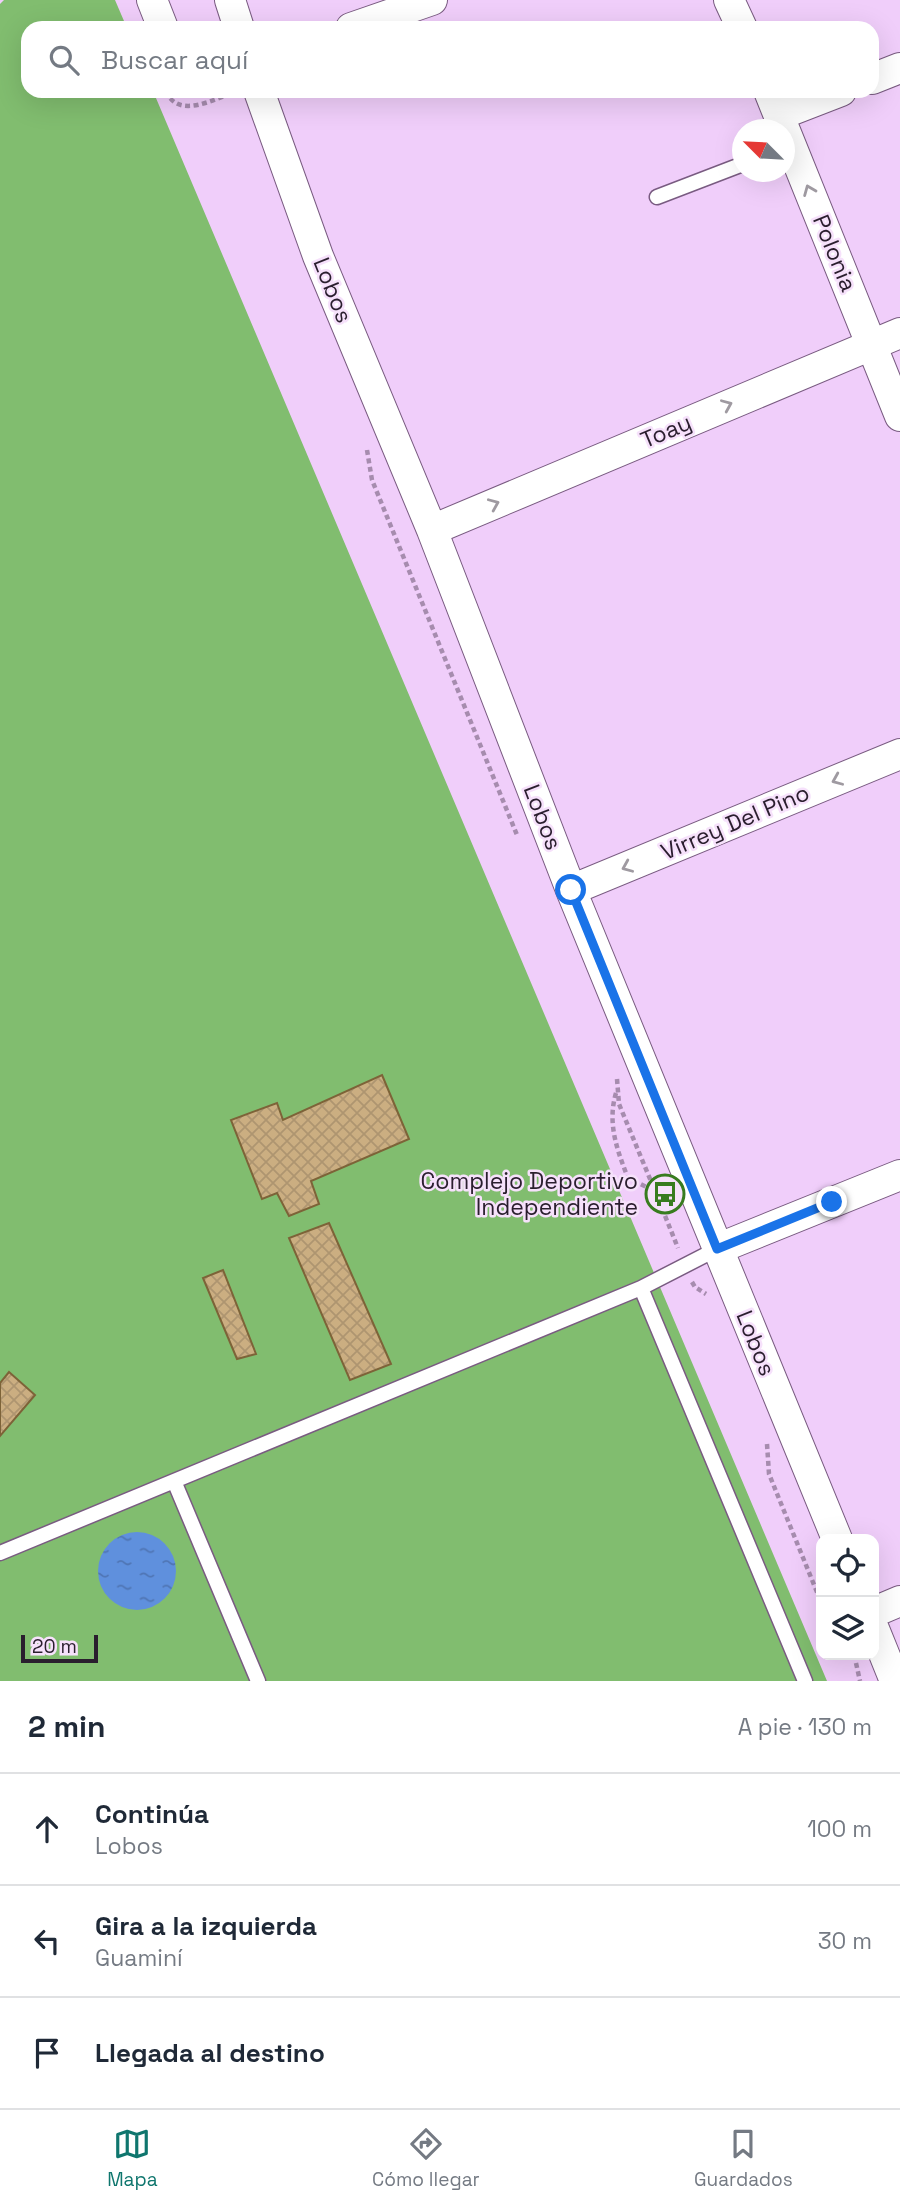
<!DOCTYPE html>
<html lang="es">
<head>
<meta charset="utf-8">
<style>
	:root { --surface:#fff; --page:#f6f6f7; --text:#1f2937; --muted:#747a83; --line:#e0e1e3; --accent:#0f766e }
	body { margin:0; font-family:"Space Grotesk",sans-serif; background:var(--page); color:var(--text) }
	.controls { position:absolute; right:21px; bottom:21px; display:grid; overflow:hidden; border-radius:14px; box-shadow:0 7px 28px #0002 }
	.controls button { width:63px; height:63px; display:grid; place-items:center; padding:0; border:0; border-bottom:2px solid var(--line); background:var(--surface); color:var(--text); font:35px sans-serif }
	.compass { position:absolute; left:732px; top:119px; width:63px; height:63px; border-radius:50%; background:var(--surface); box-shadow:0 7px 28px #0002; rotate:294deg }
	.scale { position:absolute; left:21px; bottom:18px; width:77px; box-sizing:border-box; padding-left:7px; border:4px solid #2a1e2e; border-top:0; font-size:19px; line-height:24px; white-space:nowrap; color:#2a1e2e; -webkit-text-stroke:5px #f6e1fb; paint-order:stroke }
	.stop { position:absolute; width:21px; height:21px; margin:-16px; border:5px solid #1a73e8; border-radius:50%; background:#fff }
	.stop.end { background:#1a73e8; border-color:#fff; box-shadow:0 2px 7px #0008 }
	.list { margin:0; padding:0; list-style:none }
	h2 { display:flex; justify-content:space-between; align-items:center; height:91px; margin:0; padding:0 28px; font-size:30px }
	h2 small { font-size:23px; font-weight:400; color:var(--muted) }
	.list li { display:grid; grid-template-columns:46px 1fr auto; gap:21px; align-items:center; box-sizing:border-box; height:112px; padding:0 28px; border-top:2px solid var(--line) }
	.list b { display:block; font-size:26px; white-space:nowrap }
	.list p { margin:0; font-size:23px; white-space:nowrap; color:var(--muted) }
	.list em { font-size:23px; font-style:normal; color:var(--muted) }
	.icon { flex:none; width:38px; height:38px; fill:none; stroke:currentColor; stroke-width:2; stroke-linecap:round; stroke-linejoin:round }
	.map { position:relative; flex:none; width:900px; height:1681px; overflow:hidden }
	.search { position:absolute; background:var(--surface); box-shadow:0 7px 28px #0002; left:21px; right:21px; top:21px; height:77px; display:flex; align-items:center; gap:18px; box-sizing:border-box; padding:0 24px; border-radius:21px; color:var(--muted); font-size:26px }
	.sheet { height:427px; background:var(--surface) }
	nav { display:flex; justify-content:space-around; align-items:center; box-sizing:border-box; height:98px; border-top:2px solid var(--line); background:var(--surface); font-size:19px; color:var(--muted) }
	nav a { display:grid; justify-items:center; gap:4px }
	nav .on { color:var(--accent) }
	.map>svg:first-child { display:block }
	.green { fill:#81bd6f }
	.water { fill:url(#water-ripples) }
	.building { fill:url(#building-cross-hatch); stroke:#7d6338; stroke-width:2 }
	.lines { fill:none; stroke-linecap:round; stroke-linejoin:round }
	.service-casing { stroke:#795b81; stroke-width:17 }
	.minor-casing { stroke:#795b81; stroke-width:32 }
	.path { stroke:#a68cae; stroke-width:4.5; stroke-dasharray:5 3.5; stroke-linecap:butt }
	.service { stroke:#fff; stroke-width:14 }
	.minor { stroke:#fff; stroke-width:30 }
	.oneway { stroke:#9f9aa1 }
	.route { stroke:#1a73e8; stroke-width:9 }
	.labels { text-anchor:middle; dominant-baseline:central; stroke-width:5; stroke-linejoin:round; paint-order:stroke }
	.street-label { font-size:23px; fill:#2a1e2e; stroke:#f6e1fb }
	.poi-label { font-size:23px; fill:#2a1e2e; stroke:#f6e1fb; text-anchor:end }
</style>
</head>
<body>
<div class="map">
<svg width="900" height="1681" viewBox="0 0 900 1681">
	<defs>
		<pattern id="water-ripples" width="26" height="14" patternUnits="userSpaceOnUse" patternTransform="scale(1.75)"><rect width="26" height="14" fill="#5f90dd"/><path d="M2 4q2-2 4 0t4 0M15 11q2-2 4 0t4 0" fill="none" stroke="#4f75b4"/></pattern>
		<pattern id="building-cross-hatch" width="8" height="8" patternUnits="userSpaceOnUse" patternTransform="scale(1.75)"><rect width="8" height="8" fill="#cbae81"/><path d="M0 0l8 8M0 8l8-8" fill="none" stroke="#ae9570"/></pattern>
	</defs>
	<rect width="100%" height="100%" fill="#f0cefa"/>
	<path class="green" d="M4 0H115L127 28H28V91H153L827 1681H0V4Z"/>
	<path class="water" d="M98 1571a39 39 0 1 1 78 0a39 39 0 1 1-78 0Z"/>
	<path class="building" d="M382 1075 409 1139 311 1181 319 1204 289 1216 277 1193 262 1199 231 1120 277 1103 283 1120Z
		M329 1223 391 1364 350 1380 289 1238Z
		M223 1270 256 1354 237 1359 203 1278Z
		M9 1372 35 1395 0 1436V1383Z"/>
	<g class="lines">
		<defs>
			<path id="service" d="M657 197 743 164
				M641 1288 805 1681
				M174 1481 258 1681
				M0 1553 641 1288 717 1249"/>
			<path id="minor" d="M152 0 163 28
				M230 0 239 28
				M729 0 742 28
				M351 28 432 0
				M872 79 900 68
				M259 91 318 256 432 530 571 890 837 1539
				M769 91 900 416
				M779 115 841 91
				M432 530 900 333
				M571 890 900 754
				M717 1249 900 1175
				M874 1612 900 1601
				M874 1629 895 1681"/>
		</defs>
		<use href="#service" class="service-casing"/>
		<use href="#minor" class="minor-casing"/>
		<path class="path" d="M166 91C178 120 214 99 235 92
			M367 450 372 480 517 835
			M617 1079 619 1104 655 1191
			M616 1093C607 1123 617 1150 628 1178L655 1191 678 1248
			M692 1282 695 1287 706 1294
			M767 1444 769 1474 821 1602
			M856 1663 860 1681"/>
		<use href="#service" class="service"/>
		<use href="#minor" class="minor"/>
	</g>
	<defs><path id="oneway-chevron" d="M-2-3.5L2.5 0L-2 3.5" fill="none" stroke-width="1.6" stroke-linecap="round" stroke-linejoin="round" transform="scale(1.75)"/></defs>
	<g class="oneway">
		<use href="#oneway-chevron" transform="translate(809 190) rotate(-112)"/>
		<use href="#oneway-chevron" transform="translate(727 405) rotate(-23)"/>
		<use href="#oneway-chevron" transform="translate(494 504) rotate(-23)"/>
		<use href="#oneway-chevron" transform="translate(837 780) rotate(157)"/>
		<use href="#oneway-chevron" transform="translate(627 867) rotate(157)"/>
	</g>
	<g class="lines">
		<path class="route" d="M571 890 717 1249 832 1202"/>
	</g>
	<defs>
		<symbol id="bus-ring" viewBox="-11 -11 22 22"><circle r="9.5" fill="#f6e1fb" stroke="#387c1f" stroke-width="1.5"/><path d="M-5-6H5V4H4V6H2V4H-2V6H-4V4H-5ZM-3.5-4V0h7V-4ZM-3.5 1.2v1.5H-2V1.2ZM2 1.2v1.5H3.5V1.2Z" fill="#387c1f"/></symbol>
	</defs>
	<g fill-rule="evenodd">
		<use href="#bus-ring" x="643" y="1172" width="44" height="44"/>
	</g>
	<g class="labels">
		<g class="street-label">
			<text transform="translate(835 253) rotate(68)">Polonia</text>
			<text transform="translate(333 290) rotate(68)">Lobos</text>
			<text transform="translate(666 431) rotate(-23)">Toay</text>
			<text transform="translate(543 817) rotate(69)">Lobos</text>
			<text transform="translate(735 822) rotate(-23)">Virrey Del Pino</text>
			<text transform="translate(756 1343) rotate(68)">Lobos</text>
		</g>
		<g class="poi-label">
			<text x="638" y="1181">Complejo Deportivo<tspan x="638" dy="26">Independiente</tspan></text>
		</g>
	</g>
</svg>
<div class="controls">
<button><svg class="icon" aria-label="locate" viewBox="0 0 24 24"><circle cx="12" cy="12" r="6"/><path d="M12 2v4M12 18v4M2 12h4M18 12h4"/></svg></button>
<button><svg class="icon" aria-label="layers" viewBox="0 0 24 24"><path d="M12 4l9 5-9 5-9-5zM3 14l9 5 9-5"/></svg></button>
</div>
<svg class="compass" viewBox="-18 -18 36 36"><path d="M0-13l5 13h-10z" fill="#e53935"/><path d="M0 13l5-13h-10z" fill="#747a83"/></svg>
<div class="scale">20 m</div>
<div class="stop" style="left:571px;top:890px"></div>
<div class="stop end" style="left:832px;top:1202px"></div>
<div class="search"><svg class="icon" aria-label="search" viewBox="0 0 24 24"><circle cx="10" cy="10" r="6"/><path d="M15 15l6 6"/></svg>Buscar aquí</div>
</div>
<section class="sheet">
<h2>2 min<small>A pie · 130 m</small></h2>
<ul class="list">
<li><svg class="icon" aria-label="ahead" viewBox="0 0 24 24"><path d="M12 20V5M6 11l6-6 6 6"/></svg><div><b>Continúa</b><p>Lobos</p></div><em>100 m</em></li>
<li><svg class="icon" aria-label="left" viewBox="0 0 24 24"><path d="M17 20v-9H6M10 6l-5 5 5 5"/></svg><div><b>Gira a la izquierda</b><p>Guaminí</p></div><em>30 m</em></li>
<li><svg class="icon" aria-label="arrive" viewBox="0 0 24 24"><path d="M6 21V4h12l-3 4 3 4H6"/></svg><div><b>Llegada al destino</b></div></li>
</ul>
</section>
<nav>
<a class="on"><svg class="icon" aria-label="map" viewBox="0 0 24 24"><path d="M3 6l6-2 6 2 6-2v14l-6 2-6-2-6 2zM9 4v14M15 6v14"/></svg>Mapa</a>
<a><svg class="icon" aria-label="directions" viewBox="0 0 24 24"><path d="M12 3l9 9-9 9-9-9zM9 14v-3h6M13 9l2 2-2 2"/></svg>Cómo llegar</a>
<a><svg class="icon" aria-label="saved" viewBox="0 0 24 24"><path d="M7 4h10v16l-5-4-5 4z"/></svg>Guardados</a>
</nav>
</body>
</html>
